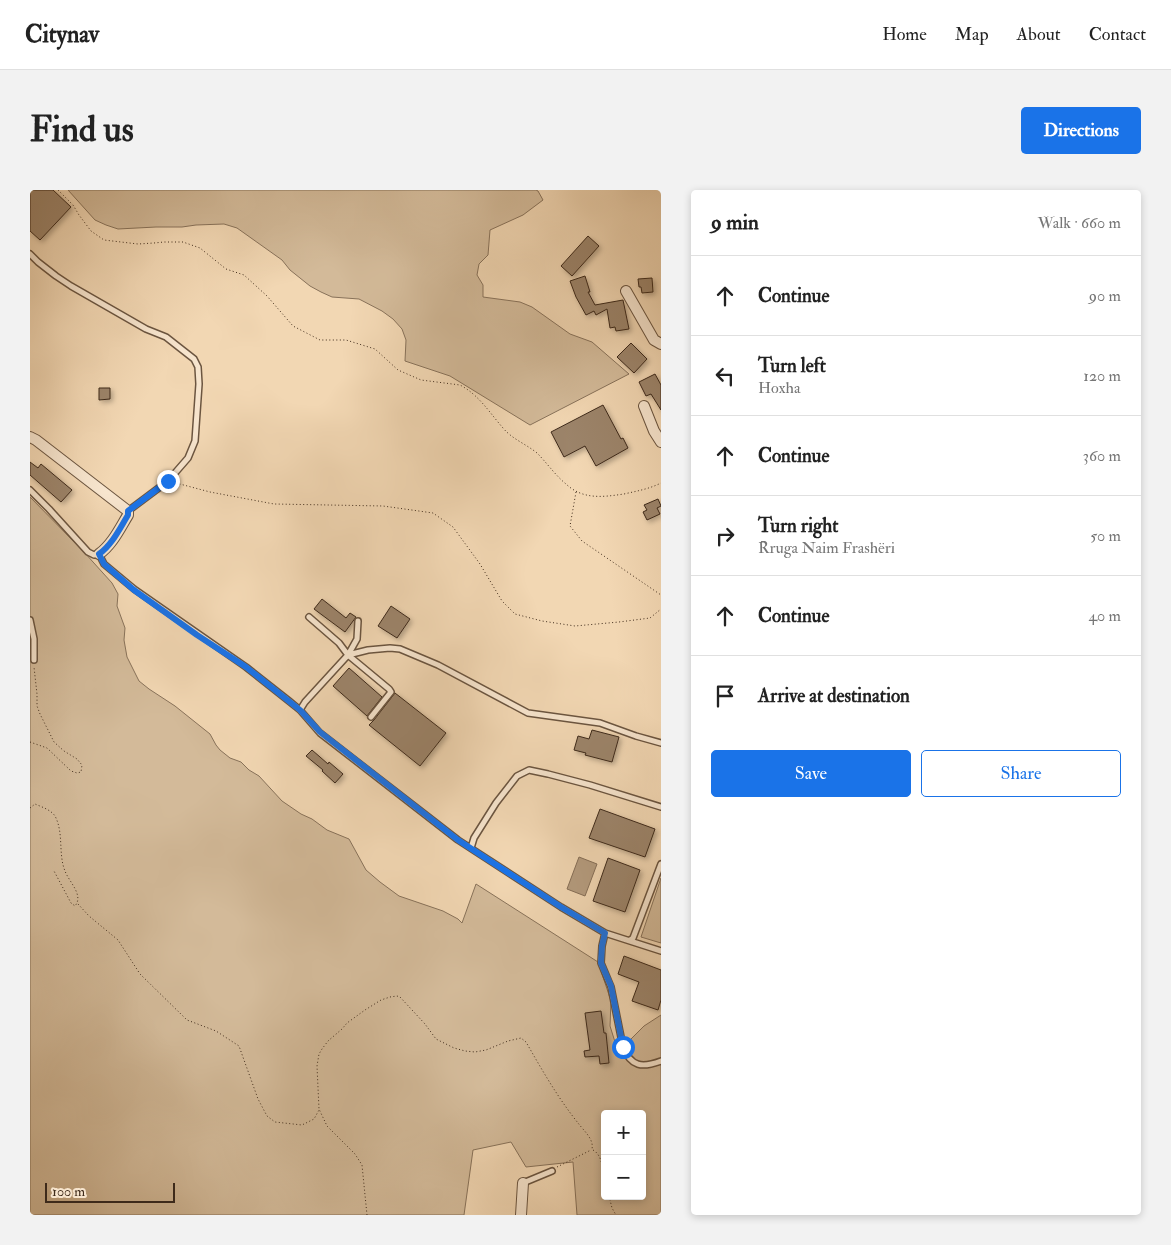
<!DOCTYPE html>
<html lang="en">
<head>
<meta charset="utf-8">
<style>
	:root { --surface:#fff; --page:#f2f2f2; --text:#222; --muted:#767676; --line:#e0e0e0; --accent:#1a73e8 }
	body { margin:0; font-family:"IM FELL Double Pica",serif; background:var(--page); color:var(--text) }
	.controls { position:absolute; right:15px; bottom:15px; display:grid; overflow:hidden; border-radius:5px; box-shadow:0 2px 8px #0003 }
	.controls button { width:45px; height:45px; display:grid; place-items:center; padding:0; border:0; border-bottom:1px solid var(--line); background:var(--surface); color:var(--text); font:25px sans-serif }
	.scale { position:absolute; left:15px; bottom:12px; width:130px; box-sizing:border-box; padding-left:5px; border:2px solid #3e2a1a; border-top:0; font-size:14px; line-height:18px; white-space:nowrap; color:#3e2a1a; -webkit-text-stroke:4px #f7e5ce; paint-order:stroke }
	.stop { position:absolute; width:15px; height:15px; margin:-11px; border:4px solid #1a73e8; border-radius:50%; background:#fff }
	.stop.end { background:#1a73e8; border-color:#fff; box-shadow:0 1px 5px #0008 }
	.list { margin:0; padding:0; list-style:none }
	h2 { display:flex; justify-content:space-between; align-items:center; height:65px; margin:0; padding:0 20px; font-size:21px }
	h2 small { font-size:16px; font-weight:400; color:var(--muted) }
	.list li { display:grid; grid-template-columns:32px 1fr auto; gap:15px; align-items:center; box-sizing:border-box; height:80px; padding:0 20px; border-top:1px solid var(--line) }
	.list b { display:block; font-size:19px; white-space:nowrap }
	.list p { margin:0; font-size:16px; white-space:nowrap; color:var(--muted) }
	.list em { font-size:16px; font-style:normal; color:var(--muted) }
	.actions { display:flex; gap:10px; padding:15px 20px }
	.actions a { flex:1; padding:11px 0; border:1px solid var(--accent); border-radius:5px; text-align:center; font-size:18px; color:var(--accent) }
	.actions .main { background:var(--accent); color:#fff }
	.icon { flex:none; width:28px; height:28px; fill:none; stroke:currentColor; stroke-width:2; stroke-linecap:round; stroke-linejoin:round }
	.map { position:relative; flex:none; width:631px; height:1025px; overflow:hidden; border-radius:5px }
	header { display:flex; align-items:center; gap:30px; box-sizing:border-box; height:70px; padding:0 25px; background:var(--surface); border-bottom:1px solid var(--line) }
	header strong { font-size:24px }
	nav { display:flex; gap:28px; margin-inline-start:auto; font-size:18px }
	.intro { display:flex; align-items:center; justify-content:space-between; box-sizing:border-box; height:120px; padding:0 30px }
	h1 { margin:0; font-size:35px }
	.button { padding:12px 22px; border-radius:5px; background:var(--accent); color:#fff; font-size:18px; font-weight:700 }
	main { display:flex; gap:30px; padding:0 30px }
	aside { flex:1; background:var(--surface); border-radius:5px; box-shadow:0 2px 8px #0003 }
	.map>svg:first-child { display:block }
	.green { fill:#d3ba99; stroke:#88725a; fill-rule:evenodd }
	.water { fill:#b59c7f; stroke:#856e57 }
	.building { fill:#9c846a; stroke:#3e2a1a; filter:url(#shadow) }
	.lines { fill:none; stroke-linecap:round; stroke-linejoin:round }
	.lane-casing { stroke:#6b5540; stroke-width:8 }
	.street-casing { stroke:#6b5540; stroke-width:12 }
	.path { stroke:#3e2a1a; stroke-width:1; stroke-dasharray:1 2.5; stroke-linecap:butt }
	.lane { stroke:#f7e5ce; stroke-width:5 }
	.street { stroke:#f7e5ce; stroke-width:10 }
	.route { stroke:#1a73e8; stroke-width:6 }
</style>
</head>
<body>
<header>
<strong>Citynav</strong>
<nav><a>Home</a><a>Map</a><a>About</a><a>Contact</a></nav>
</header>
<div class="intro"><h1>Find us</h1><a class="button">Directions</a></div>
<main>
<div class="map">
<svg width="631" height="1025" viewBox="0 0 631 1025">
	<defs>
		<filter id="shadow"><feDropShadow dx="2.5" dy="2.5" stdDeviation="2.5" flood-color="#0004"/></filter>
	</defs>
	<rect width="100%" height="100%" fill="#f2d7b3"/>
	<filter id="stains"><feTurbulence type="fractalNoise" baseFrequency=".004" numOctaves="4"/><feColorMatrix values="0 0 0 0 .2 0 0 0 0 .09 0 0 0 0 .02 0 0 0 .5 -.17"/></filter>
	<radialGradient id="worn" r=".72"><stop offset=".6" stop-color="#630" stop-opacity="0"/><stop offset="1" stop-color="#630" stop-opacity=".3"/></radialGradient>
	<path class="green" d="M38 0H506L508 1 513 10 493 25 460 40 458 65 449 74 447 85 453 95V107L490 112 502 117 540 144 562 152 599 184 500 235 420 186 375 171 376 150 372 139 363 129 352 121 329 109 302 107 291 102 280 96 260 80 252 70 207 38 194 34 166 35 152 37H126L88 39 76 35 65 30Z
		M0 307 54 362 82 393 88 404 87 416 95 438 94 450 97 467 109 491 119 499 145 516 180 544 186 555 190 560 200 568 211 572 219 580 229 586 252 611 271 624 282 629 297 640 319 649 336 680 350 692 369 706 413 721 428 729 432 733 446 694 568 772 581 811 580 836 585 852 586 864 614 836 631 825V1025H547L543 972 496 977 481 952 443 960 434 1025H0ZM575 924H612V1006H575Z
		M631 688V753L611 747Z"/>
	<path class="water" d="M549 667 567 674 555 706 537 699Z"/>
	<path class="building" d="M0 0H23L41 17 10 50 0 41Z
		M558 46 569 56 542 86 531 76Z
		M555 86 560 102H558L565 115 593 110 599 139 586 141 585 137 580 138 577 119 566 125 564 121 556 125 546 107 540 91Z
		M622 88 623 102 612 103 611 97H609L608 89Z
		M601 153 617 169 604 183 587 167Z
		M625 184 631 195V220L621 204 616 206 609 192Z
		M69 198H80V209L69 210Z
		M573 215 591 249 593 248 598 258 566 276 555 256 534 267 521 242Z
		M0 272 8 278 11 274 42 300 31 312 0 285Z
		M628 309 631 316 627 318 630 324 617 330 613 322 617 320 614 315Z
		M292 409 316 428 320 423 326 427 315 442 284 419Z
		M361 416 380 429 367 448 348 436Z
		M319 478 352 507 337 526 303 496Z
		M365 503 416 543 390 576 339 535 344 530Z
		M562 540 589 547 582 572 555 565 556 563 544 560 548 546 559 549Z
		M282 560 298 574 299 572 313 584 305 593 292 581 293 580 276 566Z
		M570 619 625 639 615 667 559 648Z
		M578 668 610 680 595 722 563 711Z
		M594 766 631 780V810L628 820 602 811 609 792 588 784Z
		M571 821 574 843H576L579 873 570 874 569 866 555 867 554 861 560 860 555 823Z"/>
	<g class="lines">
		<defs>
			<path id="lane" d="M0 64 8 72 26 86 41 96 116 139 136 147 164 169 168 177 169 194 165 251 158 268 138 291 98 321
				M0 300 19 319 58 362 64 365 69 364 74 374 104 399 216 477 259 511 270 520 290 543 428 650 531 717 575 743 631 761
				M279 427 309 453 318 465 359 499 361 502 341 527
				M0 430 4 449V470
				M318 465 327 449 328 431
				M270 520 275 512 318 465 338 460 360 458 370 459 408 475 498 523 570 533 606 546 631 553
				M441 658 444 648 466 613 487 586 499 580 518 584 560 595 631 617
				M575 743 572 756 571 773 581 797 593 857C601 877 612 878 631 871
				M600 750 603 748 631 674
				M493 993 522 981"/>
			<path id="street" d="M596 101 624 150 631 154
				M614 216 624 241 631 252
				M0 247 6 250 98 321V325C90 338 82 355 69 364
				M491 1025 493 993"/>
		</defs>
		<use href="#lane" class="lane-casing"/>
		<use href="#street" class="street-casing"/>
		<path class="path" d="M28 0 43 15 49 25 61 41 74 50 108 54 124 53 134 52H153L170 58 196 79 214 85 237 106 263 136 290 150H316L345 159 368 180 391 190 430 195C449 205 459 222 473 238 482 249 496 254 507 263 517 273 525 285 536 294 553 310 573 307 594 304 607 301 619 299 631 293
			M146 293 180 302 244 314 353 316 403 323 423 337 450 374 472 411 485 424 512 431 545 436 589 432 620 428 631 419
			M546 302 540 336 552 351 631 405
			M0 552 17 558 41 581 47 583 51 582 52 575 47 569 34 561 24 552 10 524 7 516V504L4 477
			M0 618 5 614C12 617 21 620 25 626 34 643 28 664 35 681 39 692 54 705 45 716L41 713 24 681
			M48 714 59 726 88 750 110 784 157 830 186 841 209 856 228 909 237 926 245 932 272 935 284 929 289 920
			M563 960C572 965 572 977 575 987
			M527 977 561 960
			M579 1006 582 1018 586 1025
			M337 1025 332 975 325 964 297 936 289 919 287 876 289 864 292 859 298 851 312 839 317 833 335 820 351 810 360 807 367 806 370 807 395 834 406 849 424 858 435 861 445 862 456 860 478 851 491 848 496 852C512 880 528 908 548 933 554 941 564 949 562 959"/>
		<use href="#lane" class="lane"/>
		<use href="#street" class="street"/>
	</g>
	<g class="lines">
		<path class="route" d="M138 291 98 321V325C90 338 82 355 69 364L74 374 104 400 167 445 216 477 270 520 290 542 428 650 531 717 575 743 572 756 571 773 581 796 593 857"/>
	</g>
	<rect width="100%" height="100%" filter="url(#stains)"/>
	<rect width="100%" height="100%" fill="url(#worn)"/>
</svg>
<div class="controls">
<button>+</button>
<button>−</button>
</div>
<div class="scale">100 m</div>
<div class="stop" style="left:593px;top:857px"></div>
<div class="stop end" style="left:138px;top:291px"></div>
</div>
<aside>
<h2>9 min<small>Walk · 660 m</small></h2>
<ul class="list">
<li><svg class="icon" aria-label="ahead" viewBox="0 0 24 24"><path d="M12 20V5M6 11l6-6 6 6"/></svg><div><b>Continue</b></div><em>90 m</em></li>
<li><svg class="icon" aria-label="left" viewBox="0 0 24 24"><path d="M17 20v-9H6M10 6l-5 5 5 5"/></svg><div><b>Turn left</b><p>Hoxha</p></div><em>120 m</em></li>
<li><svg class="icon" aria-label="ahead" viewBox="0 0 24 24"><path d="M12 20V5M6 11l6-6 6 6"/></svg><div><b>Continue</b></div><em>360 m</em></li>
<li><svg class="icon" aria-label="right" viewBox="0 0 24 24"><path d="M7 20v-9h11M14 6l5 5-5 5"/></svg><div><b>Turn right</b><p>Rruga Naim Frashëri</p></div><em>50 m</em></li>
<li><svg class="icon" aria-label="ahead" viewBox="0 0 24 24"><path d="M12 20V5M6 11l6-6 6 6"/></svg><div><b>Continue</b></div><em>40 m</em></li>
<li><svg class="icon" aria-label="arrive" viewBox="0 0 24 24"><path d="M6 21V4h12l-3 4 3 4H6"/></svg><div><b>Arrive at destination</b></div></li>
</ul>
<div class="actions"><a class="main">Save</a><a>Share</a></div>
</aside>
</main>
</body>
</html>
